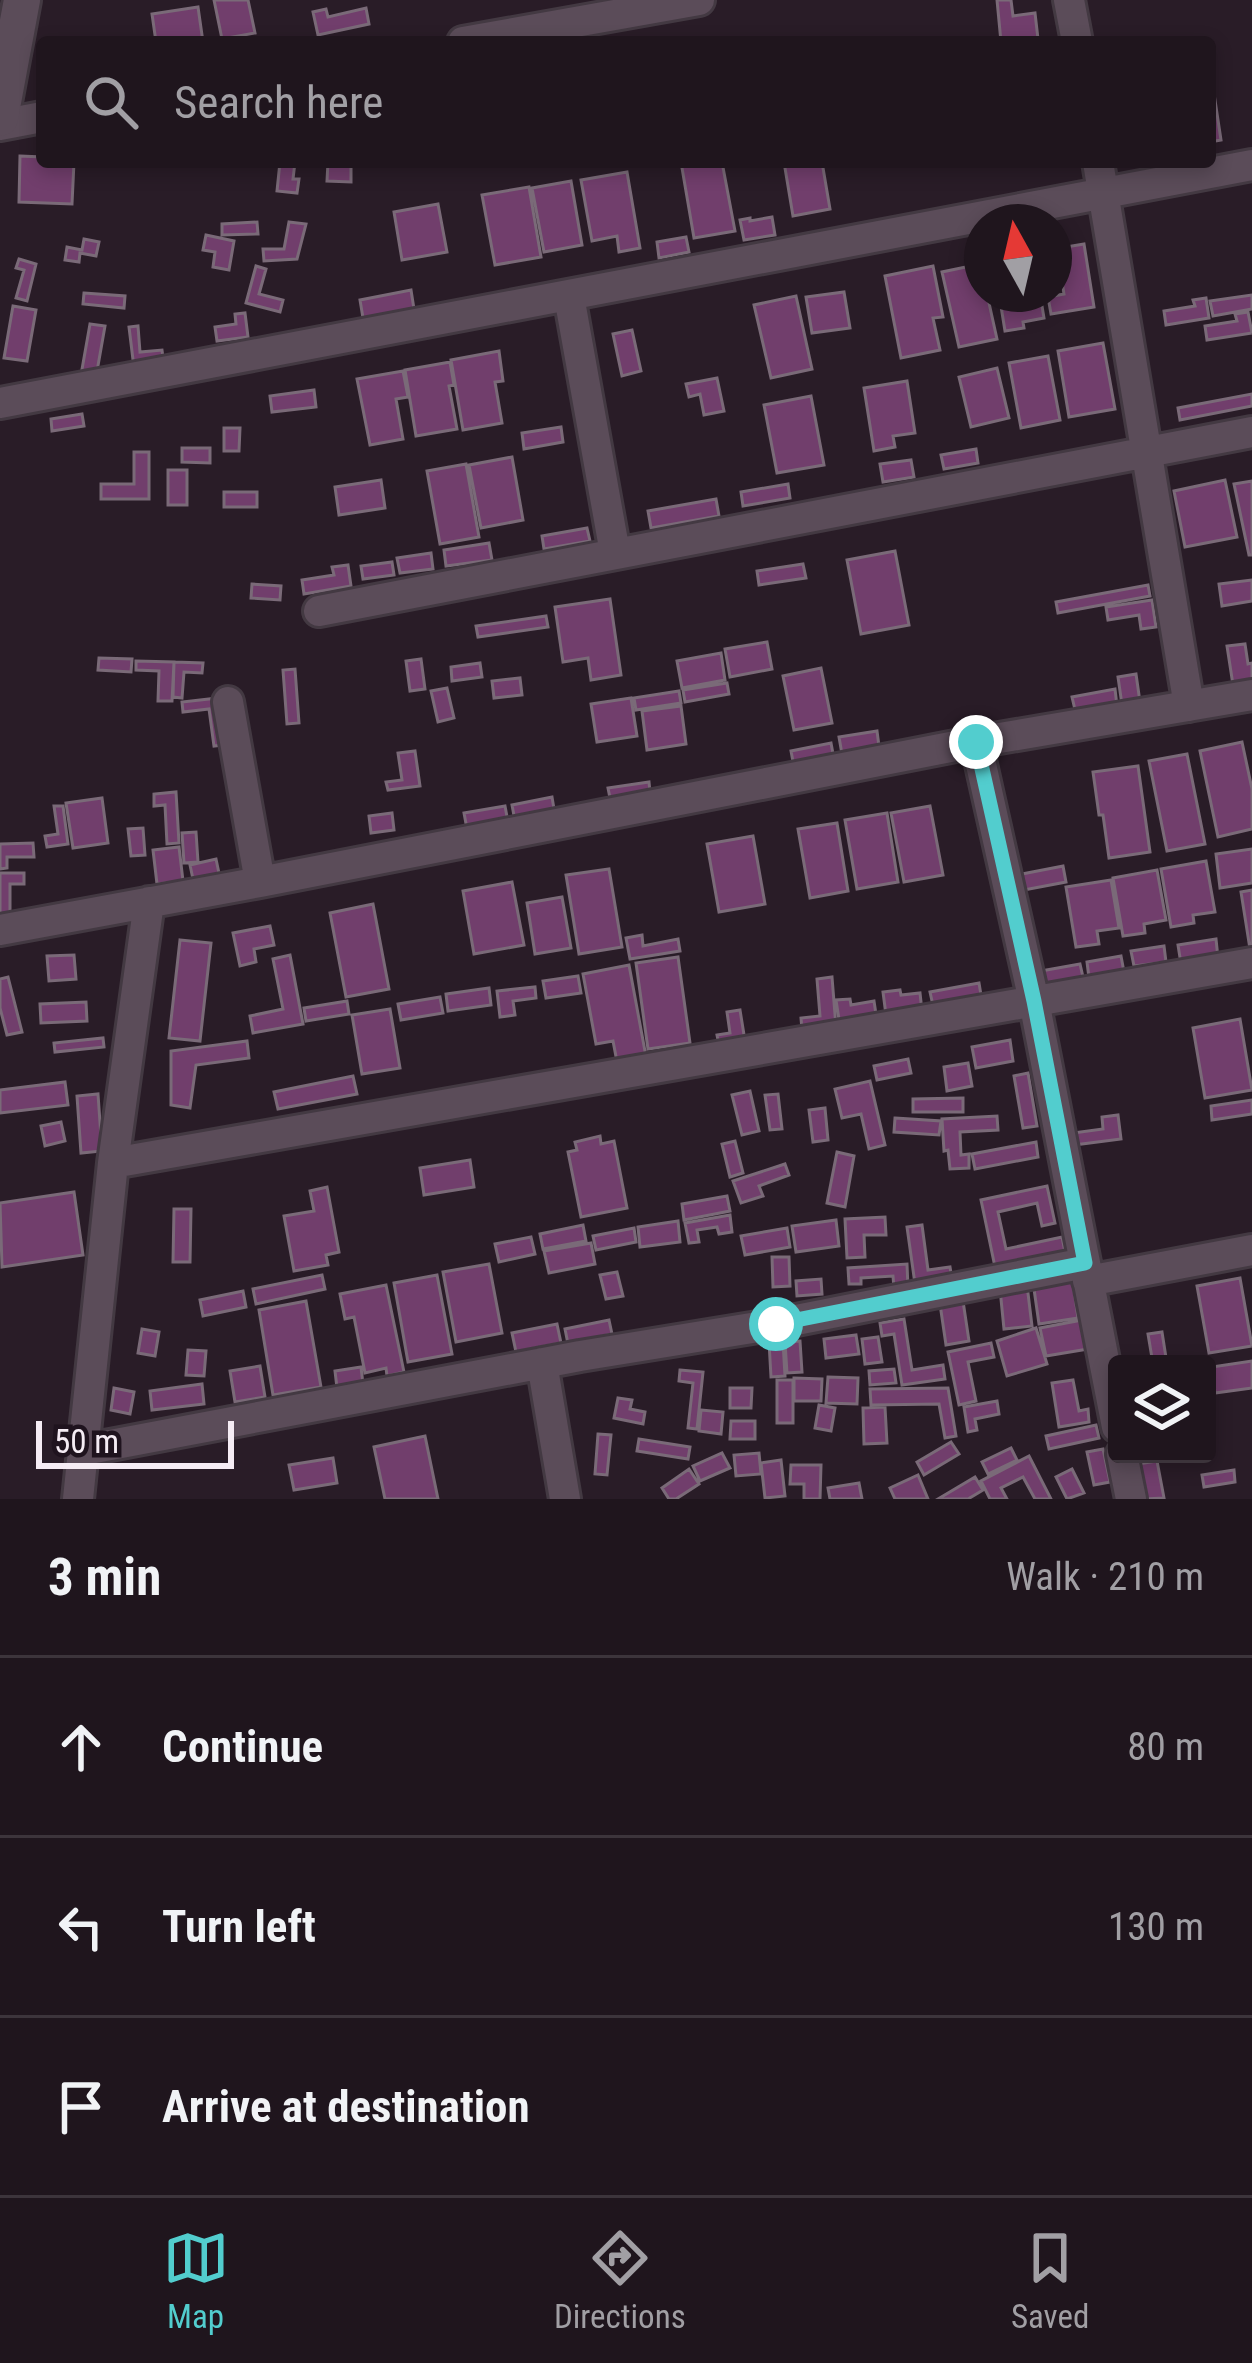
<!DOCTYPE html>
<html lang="en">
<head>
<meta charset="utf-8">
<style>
	:root { --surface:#1f151d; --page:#2c222a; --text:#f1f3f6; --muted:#a19fa4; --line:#3c343b; --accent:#52cdce }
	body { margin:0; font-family:"Roboto Condensed",sans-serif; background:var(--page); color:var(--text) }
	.controls { position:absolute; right:36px; bottom:36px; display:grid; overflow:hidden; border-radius:12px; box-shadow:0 6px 18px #0003 }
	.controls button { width:108px; height:108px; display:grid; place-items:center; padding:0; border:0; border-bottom:3px solid var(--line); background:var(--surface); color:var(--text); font:60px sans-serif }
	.compass { position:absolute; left:964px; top:204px; width:108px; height:108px; border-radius:50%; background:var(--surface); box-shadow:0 6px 18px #0003; rotate:352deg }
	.scale { position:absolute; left:36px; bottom:30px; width:198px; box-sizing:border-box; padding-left:12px; border:6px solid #f5ecf4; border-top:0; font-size:33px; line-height:42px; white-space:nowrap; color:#f5ecf4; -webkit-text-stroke:9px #1f131e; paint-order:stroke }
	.stop { position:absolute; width:36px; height:36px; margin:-27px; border:9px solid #52cdce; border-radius:50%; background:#fff }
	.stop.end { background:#52cdce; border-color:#fff; box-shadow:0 3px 12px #0008 }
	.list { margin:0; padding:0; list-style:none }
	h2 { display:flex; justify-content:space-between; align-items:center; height:156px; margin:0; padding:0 48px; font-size:51px }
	h2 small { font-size:39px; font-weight:400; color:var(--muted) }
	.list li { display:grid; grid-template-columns:78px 1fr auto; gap:36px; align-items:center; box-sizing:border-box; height:180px; padding:0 48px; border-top:3px solid var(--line) }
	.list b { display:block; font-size:45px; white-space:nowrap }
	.list em { font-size:39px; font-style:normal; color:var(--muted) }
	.icon { flex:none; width:66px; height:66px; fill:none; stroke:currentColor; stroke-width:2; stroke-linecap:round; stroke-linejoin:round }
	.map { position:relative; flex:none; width:1252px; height:1499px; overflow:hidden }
	.search { position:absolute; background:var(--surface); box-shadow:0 6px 18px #0003; left:36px; right:36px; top:36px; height:132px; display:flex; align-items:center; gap:30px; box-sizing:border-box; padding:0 42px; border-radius:12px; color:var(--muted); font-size:45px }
	.sheet { height:696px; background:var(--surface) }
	nav { display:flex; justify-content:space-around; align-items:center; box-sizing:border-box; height:168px; border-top:3px solid var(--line); background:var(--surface); font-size:33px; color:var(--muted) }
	nav a { display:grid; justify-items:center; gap:6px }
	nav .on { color:var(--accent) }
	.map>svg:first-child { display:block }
	.building { fill:#713e6c; stroke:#7a6a78; stroke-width:3 }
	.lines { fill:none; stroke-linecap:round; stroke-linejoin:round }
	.minor-casing { stroke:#433942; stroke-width:36 }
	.tertiary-casing { stroke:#433942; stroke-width:42 }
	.minor { stroke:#5b4c59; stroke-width:30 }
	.tertiary { stroke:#5b4c59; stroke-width:36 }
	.route { stroke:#52cdce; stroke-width:15 }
</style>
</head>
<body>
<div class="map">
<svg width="1252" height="1499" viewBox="0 0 1252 1499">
	<rect width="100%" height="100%" fill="#291c27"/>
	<path class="building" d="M214 0H248L255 33 222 39Z
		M997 0H1011L1013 16 1035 13 1038 39 1001 42Z
		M198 7 203 42H156L152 14Z
		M366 8 369 24 318 35 313 12 326 9 328 17Z
		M1210 67 1221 140 1210 142Z
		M20 156 42 157V162H74L72 204 19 202Z
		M280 162H295L293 179H299L297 193 277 191Z
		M328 162H342V166H351V182L327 181Z
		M681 162H722L735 231 694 238Z
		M784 162H822L830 209 793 216Z
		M627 172 640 248 619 252 617 236 592 241 581 180Z
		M571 181 582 245 544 252 532 188Z
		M529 187 541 257 495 265 482 195Z
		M438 204 447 252 402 260 394 212Z
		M772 217 775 235 744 240 740 220 750 218V221Z
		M257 222 258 234 222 235V224Z
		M289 222 306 224 297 259 264 261 263 249H284Z
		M206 235 234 241 229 270 213 267 215 252 203 250Z
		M686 237 689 252 659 258 657 242Z
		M84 239 99 242 96 256 80 253 79 262 65 260 67 247 82 250Z
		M1084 244 1094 307 1051 314 1048 297 1064 294 1059 263 1054 264V249Z
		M19 259 36 264 27 301 16 298 24 270 16 268Z
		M980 264 982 294H987L997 339 959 347 942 272Z
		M256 266 266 269 259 294 283 300 280 312 246 303Z
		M933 266 943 317 933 318 940 350 901 358 885 276Z
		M411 290 414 309 363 318 360 300Z
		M844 292 850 328 812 333 806 297Z
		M84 293 125 296 124 308 83 304Z
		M999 294H1040L1044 318 1023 322 1024 328 1005 331Z
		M1252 295V309L1213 316 1210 301Z
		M796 296 812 369 771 378 754 305Z
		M1206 298 1209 318 1166 325 1164 311 1195 306 1193 300Z
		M13 306 36 310 27 361 4 358Z
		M1248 312 1252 333 1207 340 1205 326 1237 321 1235 314Z
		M245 313 248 337 217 341 215 327 236 324 235 314Z
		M90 324 105 326 96 377 81 375Z
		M138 326 140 352 162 350 164 365 134 368 129 327Z
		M632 330 641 371 622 376 613 334Z
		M1103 343 1115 409 1069 417 1058 351Z
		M499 351 503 381 495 382 502 423 463 430 451 360Z
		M1048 356 1060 420 1021 428 1009 363Z
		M450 362 454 385 449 386 457 429 416 436 405 370Z
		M997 368 1009 418 971 427 959 377Z
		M403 371 408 397 396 399 403 439 370 445 357 379Z
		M717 378 724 411 704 415 700 394 689 397 686 384Z
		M907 381 915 433 893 436 895 447 874 451 864 388Z
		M314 390 316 407 272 412 270 396Z
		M1252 394V406L1180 420 1178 408Z
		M811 396 824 465 777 473 764 405Z
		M82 414 84 426 52 431 51 419Z
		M561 427 563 442 524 449 522 433Z
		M224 428H240L239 451H224Z
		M182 448H210V463L182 462Z
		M976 449 978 463 944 469 941 455Z
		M134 452H149V499H101V484H134Z
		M512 457 523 520 481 528 469 465Z
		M911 460 914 477 883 482 880 464Z
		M466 464 479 537 440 544 427 471Z
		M168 470H187V505H168Z
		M381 480 385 508 339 515 335 487Z
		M1225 480 1237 537 1185 547 1174 491Z
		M1252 481V555H1249L1234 484Z
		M788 484 790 498 743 506 741 492Z
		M224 492H257V507H224Z
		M716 499 719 516 651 528 648 511Z
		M587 528 590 541 544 549 542 536Z
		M489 543 492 560 446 566 444 550Z
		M895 551 909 625 861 634 847 560Z
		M431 553 433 569 400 573 397 558Z
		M392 562 394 575 363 579 361 566Z
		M803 564 806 578 759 585 757 571Z
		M348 565 351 586 304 594 302 580 334 575 332 567Z
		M1252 580V601L1222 606 1219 584Z
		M252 584 281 586 280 600 251 598Z
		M1148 585 1150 596 1058 613 1056 602Z
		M610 599 621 675 591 680 588 658 563 662 555 607Z
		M1152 600 1156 627 1141 629 1139 615 1108 620 1106 607Z
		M546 616 548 627 478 637 476 626Z
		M767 642 772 669 730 677 725 649Z
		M1245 644 1248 664 1252 663V682L1233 685 1227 646Z
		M721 653 725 680 682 688 677 661Z
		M99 658 132 659 131 672 98 670Z
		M421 659 425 689 410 691 406 661Z
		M136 661 174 662 172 701H158L159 671 136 670Z
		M174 662 203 663 202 673 184 672 182 698 173 697Z
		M480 663 482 677 452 681 451 667Z
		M821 668 832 723 794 730 783 676Z
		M295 669 299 723 287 724 283 670Z
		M1136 674 1140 702 1122 705 1118 677Z
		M520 678 522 695 494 698 492 681Z
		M727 683 729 694 685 702 683 690Z
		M447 688 454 718 438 722 431 691Z
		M1115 689 1117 706 1076 714 1072 697Z
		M679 691 681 703 636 710 634 698Z
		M218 698 224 745 214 746 209 709 183 712 182 702Z
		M631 698 637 736 597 742 591 704Z
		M681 706 686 744 647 750 642 711Z
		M877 731 880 754 843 760 839 737Z
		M1242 742 1252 789V829L1218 837 1200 751Z
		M831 743 834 759 794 767 791 751Z
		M415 751 420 786 388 790 386 782 402 780 398 753Z
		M1187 754 1205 844 1167 851 1149 761Z
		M1138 766 1150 852 1109 858 1103 815H1099L1093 772Z
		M649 782 650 792 610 798 608 788Z
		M176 792 179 843 167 844 165 805 154 806V794Z
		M552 797 555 815 515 821 512 805Z
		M102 798 108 843 73 848 66 803Z
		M54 806H63L68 844 47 847 45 836 58 834Z
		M505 806 508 822 467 829 464 813Z
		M930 806 943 875 904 882 891 813Z
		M392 813 394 830 371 833 369 816Z
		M887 813 898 882 857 889 845 820Z
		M837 823 848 891 810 898 798 829Z
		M143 828 145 855 131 856 128 829Z
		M196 832 198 862 184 863 182 833Z
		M753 836 765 904 719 912 707 844Z
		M33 843 34 857H7V868L0 869V844Z
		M179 847 183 881 157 884 153 850Z
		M1252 849V883L1220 888 1216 854Z
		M216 859 220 878 194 884 190 865Z
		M1206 861 1215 912 1193 915 1194 923 1171 927 1161 869Z
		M1063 866 1066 882 1024 890 1022 874Z
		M609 869 622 947 579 954 566 875Z
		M1157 870 1166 920 1144 924 1145 933 1123 936 1113 878Z
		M0 873H24V884H10V922H0Z
		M1111 880 1119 928 1097 931 1099 944 1076 947 1066 887Z
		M512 882 524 945 474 954 463 891Z
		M1252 890V949H1250L1241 892Z
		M562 897 571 948 535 954 527 903Z
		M373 904 389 989 346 997 330 913Z
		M270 926 274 945 254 949 256 962 240 966 233 933Z
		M642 935 643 946 678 939 680 951 630 959 626 938Z
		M1216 939 1218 958 1181 964 1178 945Z
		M180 940 211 943 200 1041 169 1038Z
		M1164 946 1166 962 1134 966 1131 951Z
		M74 955 76 979 49 981 47 956Z
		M290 955 303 1024 253 1033 250 1016 283 1009 273 959Z
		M1121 956 1124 972 1089 978 1087 962Z
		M678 957 690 1043 648 1049 636 963Z
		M1080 964 1083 977 1044 985 1041 971Z
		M629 965 647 1062 618 1067 613 1041 596 1044 583 974Z
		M578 976 581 993 546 998 543 981Z
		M8 977 22 1032 7 1035 0 1008V979Z
		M832 977 836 1027 802 1030 801 1018 820 1016 817 979Z
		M979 983 982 1001 934 1010 930 992Z
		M535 987 536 998 513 1001 515 1015 500 1017 497 991Z
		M489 988 491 1005 448 1011 446 994Z
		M900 990 901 995 920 993 922 1011 886 1015 883 992Z
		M440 997 443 1013 401 1020 398 1004Z
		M850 999 851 1005 874 1001 877 1021 840 1026 836 1000Z
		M347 1001 349 1014 306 1021 304 1008Z
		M86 1002 87 1021 41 1023 40 1004Z
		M390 1009 400 1068 362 1074 352 1015Z
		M740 1010 745 1041 719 1045 717 1035 730 1033 727 1012Z
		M1240 1019 1252 1090 1205 1098 1193 1028Z
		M103 1038 104 1047 55 1052 54 1043Z
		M1010 1040 1013 1061 976 1068 972 1047Z
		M247 1041 249 1058 196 1065 190 1108 171 1105V1051Z
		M908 1059 911 1073 877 1080 874 1066Z
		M968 1063 972 1086 947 1091 944 1067Z
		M1028 1073 1037 1126 1023 1128 1014 1076Z
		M353 1076 357 1094 278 1109 274 1092Z
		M870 1081 885 1145 869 1149 861 1114 842 1118 835 1089Z
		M65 1082 68 1105 0 1113V1090Z
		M750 1091 759 1131 742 1135 732 1095Z
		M98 1094 102 1151 81 1153 77 1096Z
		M778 1094 782 1129 770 1130 765 1095Z
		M963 1098V1112H913V1099Z
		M1252 1100V1114L1212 1120 1211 1106Z
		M825 1108 828 1140 813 1142 809 1110Z
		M1118 1115 1121 1139 1074 1145 1073 1133 1103 1129 1102 1117Z
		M997 1116 998 1130 960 1132 961 1155 969 1154V1168L950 1169 948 1150 944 1151 942 1119Z
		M895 1118 941 1121 939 1135 894 1132Z
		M61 1122 65 1141 45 1146 41 1126Z
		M600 1136 601 1144 614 1141 627 1208 581 1217 568 1152 577 1150 575 1142Z
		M735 1141 743 1173 730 1177 722 1144Z
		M1036 1142 1038 1157 975 1169 972 1154Z
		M837 1152 854 1156 845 1207 827 1203Z
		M470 1160 474 1187 424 1195 420 1168Z
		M785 1164 789 1175 759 1186 763 1196 741 1203 733 1181Z
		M1047 1186 1055 1223 1042 1226 1037 1203 998 1212 1006 1249 1062 1237 1065 1252 995 1267 981 1200Z
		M327 1187 339 1252 326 1255 328 1265 294 1271 284 1216 314 1211 310 1191Z
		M74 1192 83 1255 2 1267 0 1203Z
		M727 1196 730 1211 684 1220 682 1204Z
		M174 1209H191L190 1262H173Z
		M730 1215 732 1232 719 1234 717 1227 697 1230 699 1242 689 1243 685 1223Z
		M885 1217 886 1235H864L865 1257 847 1258 845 1219Z
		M836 1220 839 1246 796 1252 792 1226Z
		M678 1221 680 1242 640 1247 638 1227Z
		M583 1225 586 1241 543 1249 540 1234Z
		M922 1225 928 1270 950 1267 952 1279 915 1284 907 1227Z
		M634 1228 636 1242 596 1250 593 1236Z
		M787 1228 790 1247 745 1255 741 1236Z
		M531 1237 535 1254 499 1262 495 1244Z
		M591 1243 595 1264 549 1273 544 1251Z
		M772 1257H789L790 1286 773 1287Z
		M489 1264 502 1333 456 1342 443 1272Z
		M907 1264 908 1288 894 1289 893 1276 861 1278V1284H849L848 1268Z
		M617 1272 623 1296 606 1299 600 1275Z
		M322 1275 325 1289 256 1304 253 1289Z
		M437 1275 452 1354 408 1362 394 1283Z
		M1072 1277 1078 1318 1039 1324 1033 1282Z
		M1240 1278 1252 1346 1209 1353 1197 1286Z
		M821 1279 822 1294 797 1296 796 1281Z
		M386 1285 404 1372 387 1376 386 1368 365 1373 354 1317 345 1319 340 1294Z
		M1027 1285 1032 1326 1004 1329 1000 1289Z
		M243 1291 246 1307 203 1316 200 1300Z
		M306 1301 321 1387 273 1395 259 1310Z
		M963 1301 969 1341 946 1345 940 1304Z
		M904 1319 912 1370 943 1365 945 1379 902 1385 894 1334 882 1336 880 1323Z
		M609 1320 612 1334 568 1344 565 1329Z
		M1082 1320 1088 1349 1046 1356 1040 1328Z
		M557 1324 561 1343 516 1352 512 1333Z
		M1036 1328 1047 1364 1007 1376 997 1341Z
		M142 1329 159 1332 155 1356 138 1353Z
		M1162 1332 1167 1364H1153L1148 1334Z
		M856 1335 859 1354 826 1358 824 1339Z
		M878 1337 882 1362 865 1364 862 1339Z
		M800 1341 802 1372 787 1373 785 1342Z
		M769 1342H783L785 1376 771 1377Z
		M991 1343 994 1357 968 1362 976 1401 959 1405 948 1352Z
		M188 1350 206 1351 204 1376 186 1375Z
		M1252 1361V1388L1215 1393 1212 1367Z
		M260 1366 265 1397 235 1402 230 1371Z
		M361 1367 363 1384 337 1388 335 1371Z
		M894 1369 896 1383 870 1385 869 1371Z
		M680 1370 703 1372 697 1429 688 1428 693 1383 679 1381Z
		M828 1377 858 1378 857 1404 826 1403Z
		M794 1378 822 1379 821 1401H794Z
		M777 1380H793V1423H777Z
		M1073 1380 1079 1411 1088 1409 1089 1422 1059 1427 1052 1383Z
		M202 1384 204 1404 152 1410 150 1391Z
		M114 1388 134 1392 130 1414 111 1410Z
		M730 1388H752L751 1408H730Z
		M948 1388 956 1436 945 1438 939 1404 871 1405 870 1389Z
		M618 1398 632 1400 630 1409 645 1412 643 1424 614 1418Z
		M997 1401 999 1414 975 1419 977 1430 968 1432 964 1407Z
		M819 1405 835 1408 831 1431 815 1428Z
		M885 1407 887 1443 864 1444 863 1408Z
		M701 1410 723 1412 721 1434 699 1431Z
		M731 1421H755V1439H730Z
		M1096 1425 1099 1438 1049 1449 1046 1436Z
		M598 1434 611 1435 607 1475 595 1474Z
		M425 1436 438 1499H385L374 1447Z
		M639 1439 690 1447 688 1459 637 1451Z
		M951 1442 959 1454 924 1475 917 1462Z
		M1011 1448 1017 1460 988 1474 982 1462Z
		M1103 1449 1110 1482 1094 1485 1087 1452Z
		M722 1453 730 1468 700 1481 693 1466Z
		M759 1453 761 1474 736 1476 734 1455Z
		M1029 1456 1051 1499H1035L1023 1477 1001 1488 1007 1499H990L981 1481Z
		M333 1458 337 1483 294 1490 289 1465Z
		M781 1460 785 1496 765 1498 761 1463Z
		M1157 1461 1164 1498 1144 1499 1138 1464Z
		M791 1465H821L820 1499H804V1484H790Z
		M689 1469 699 1484 676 1499H669L662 1488Z
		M1072 1469 1084 1493 1067 1499 1056 1477Z
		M1234 1470 1235 1482 1204 1487 1202 1475Z
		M918 1475 928 1499H895L890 1488Z
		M975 1477 983 1490 968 1499H938Z
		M859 1483 862 1499H830L828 1488Z"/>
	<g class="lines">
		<defs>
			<path id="minor" d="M1069 0 1077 42
				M463 42 699 0
				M0 125 42 117
				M1098 162 1189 706
				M569 296 615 553
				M0 403 1252 165
				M319 611 1252 432
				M228 702 260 882
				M976 742 1034 1001 1117 1427
				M0 930 260 882 976 742 1252 695
				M113 1163 1252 963
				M1088 1281 1252 1250
				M542 1363 565 1499
				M84 1450 580 1356 776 1324 1085 1263
				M1122 1454 1131 1499
				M78 1499 113 1163 149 902"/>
			<path id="tertiary" d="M0 118 22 0"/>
		</defs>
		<use href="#minor" class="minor-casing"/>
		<use href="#tertiary" class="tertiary-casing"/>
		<use href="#minor" class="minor"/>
		<use href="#tertiary" class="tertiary"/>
	</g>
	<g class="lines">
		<path class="route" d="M776 1324 1085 1263 1034 1001 976 742"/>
	</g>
</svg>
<div class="controls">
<button><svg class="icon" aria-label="layers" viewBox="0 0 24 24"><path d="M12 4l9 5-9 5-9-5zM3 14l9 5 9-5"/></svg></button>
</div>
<svg class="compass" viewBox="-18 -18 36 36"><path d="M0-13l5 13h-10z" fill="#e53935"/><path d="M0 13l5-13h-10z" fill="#a19fa4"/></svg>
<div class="scale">50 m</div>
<div class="stop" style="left:776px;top:1324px"></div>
<div class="stop end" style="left:976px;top:742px"></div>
<div class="search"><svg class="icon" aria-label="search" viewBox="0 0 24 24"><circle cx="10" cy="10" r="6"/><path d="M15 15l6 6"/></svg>Search here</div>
</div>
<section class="sheet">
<h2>3 min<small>Walk · 210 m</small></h2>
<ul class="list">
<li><svg class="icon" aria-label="ahead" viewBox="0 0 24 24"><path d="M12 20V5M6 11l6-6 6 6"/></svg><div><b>Continue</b></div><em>80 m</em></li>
<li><svg class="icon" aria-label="left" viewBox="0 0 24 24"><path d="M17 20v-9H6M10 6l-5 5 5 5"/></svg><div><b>Turn left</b></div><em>130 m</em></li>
<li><svg class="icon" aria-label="arrive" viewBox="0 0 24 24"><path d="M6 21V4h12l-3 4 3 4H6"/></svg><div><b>Arrive at destination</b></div></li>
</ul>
</section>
<nav>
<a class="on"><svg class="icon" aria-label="map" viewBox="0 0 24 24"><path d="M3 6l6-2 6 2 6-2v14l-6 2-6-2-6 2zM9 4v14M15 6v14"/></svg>Map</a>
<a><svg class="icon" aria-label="directions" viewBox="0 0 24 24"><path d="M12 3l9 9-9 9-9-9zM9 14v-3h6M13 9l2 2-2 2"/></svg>Directions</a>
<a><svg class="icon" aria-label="saved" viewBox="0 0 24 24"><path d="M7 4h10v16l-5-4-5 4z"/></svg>Saved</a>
</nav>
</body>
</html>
